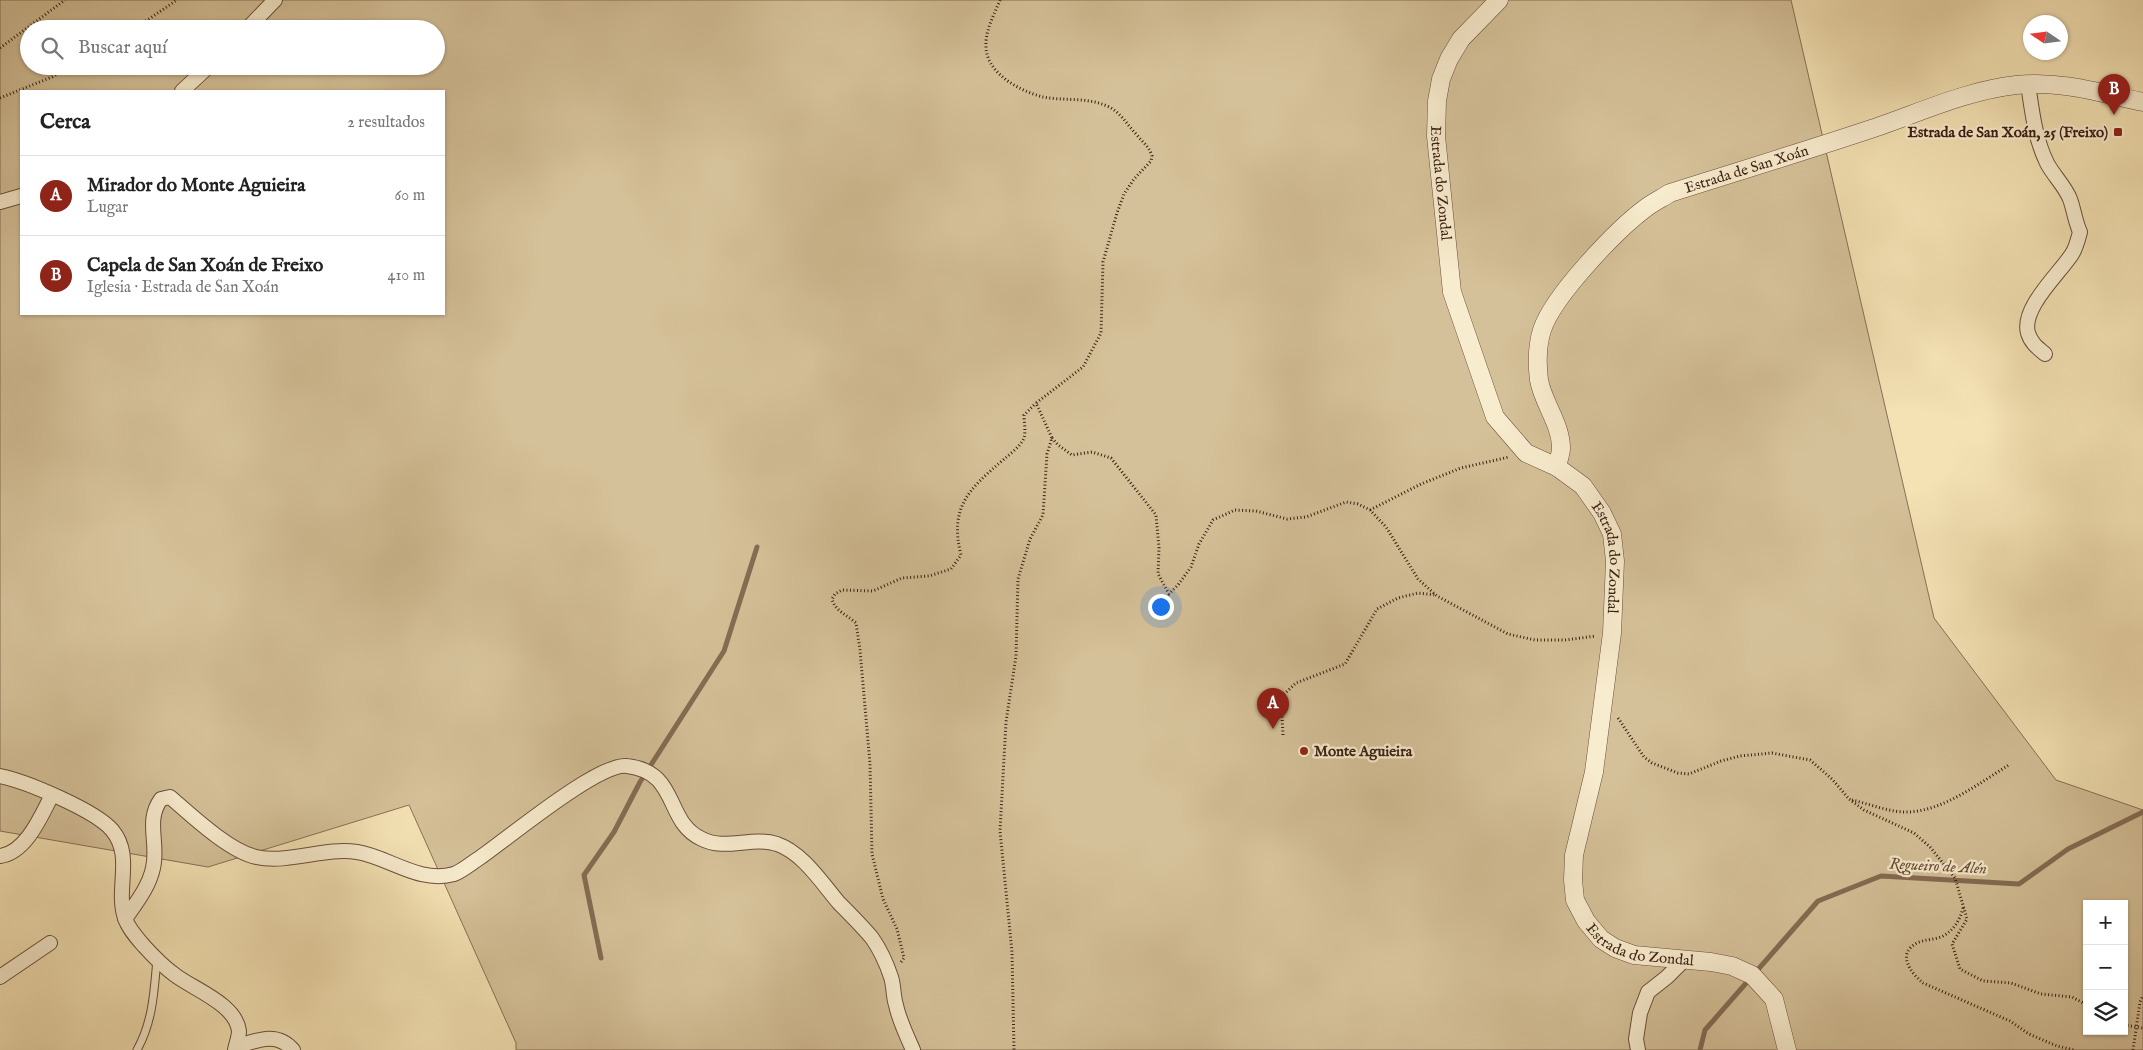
<!DOCTYPE html>
<html lang="es">
<head>
<meta charset="utf-8">
<style>
	:root { --surface:#fff; --page:#f6f6f6; --text:#222; --muted:#767676; --line:#e0e0e0; --accent:#8f2418 }
	body { margin:0; font-family:"IM FELL English",serif; background:var(--page); color:var(--text) }
	.controls { position:absolute; right:15px; bottom:15px; display:grid; overflow:hidden; border-radius:0px; box-shadow:0 1px 4px #0004 }
	.controls button { width:45px; height:45px; display:grid; place-items:center; padding:0; border:0; border-bottom:1px solid var(--line); background:var(--surface); color:var(--text); font:25px sans-serif }
	.compass { position:absolute; left:2023px; top:15px; width:45px; height:45px; border-radius:50%; background:var(--surface); box-shadow:0 1px 4px #0004; rotate:283deg }
	.you { position:absolute; left:1160px; top:606px; width:18px; height:18px; margin:-12px; border:4px solid #fff; border-radius:50%; background:#1a73e8; box-shadow:0 0 0 8px #1a73e833 }
	.badge { display:grid; place-items:center; width:32px; height:32px; border-radius:50%; background:var(--accent); color:#fff; font-size:16px; font-weight:700 }
	.pin { position:absolute; translate:-50% -41px; filter:drop-shadow(0 1px 2px #0008) }
	.pin::after { content:''; position:absolute; top:26px; width:18px; height:15px; background:inherit; clip-path:polygon(0 0,100% 0,50% 100%) }
	.list { margin:0; padding:0; list-style:none }
	h2 { display:flex; justify-content:space-between; align-items:center; height:65px; margin:0; padding:0 20px; font-size:21px }
	h2 small { font-size:16px; font-weight:400; color:var(--muted) }
	.list li { display:grid; grid-template-columns:32px 1fr auto; gap:15px; align-items:center; box-sizing:border-box; height:80px; padding:0 20px; border-top:1px solid var(--line) }
	.list b { display:block; font-size:19px; white-space:nowrap }
	.list p { margin:0; font-size:16px; white-space:nowrap; color:var(--muted) }
	.list em { font-size:16px; font-style:normal; color:var(--muted) }
	.icon { flex:none; width:28px; height:28px; fill:none; stroke:currentColor; stroke-width:2; stroke-linecap:round; stroke-linejoin:round }
	.map { position:relative; flex:none; width:2143px; height:1050px; overflow:hidden }
	.search { position:absolute; background:var(--surface); box-shadow:0 1px 4px #0004; left:20px; top:20px; width:425px; height:55px; display:flex; align-items:center; gap:12px; box-sizing:border-box; padding:0 18px; border-radius:28px; color:var(--muted); font-size:19px }
	.panel { position:absolute; background:var(--surface); box-shadow:0 1px 4px #0004; left:20px; top:90px; width:425px; height:225px; border-radius:0px }
	.map>svg:first-child { display:block }
	.green { fill:#d5c199; stroke:#887056; fill-rule:evenodd }
	.lines { fill:none; stroke-linecap:round; stroke-linejoin:round }
	.stream { stroke:#846c53; stroke-width:5 }
	.service-casing { stroke:#69503b; stroke-width:9 }
	.minor-casing { stroke:#69503b; stroke-width:16 }
	.tertiary-casing { stroke:#69503b; stroke-width:19 }
	.path { stroke:#3b1f13; stroke-width:3; stroke-dasharray:1 2.5; stroke-linecap:butt }
	.service { stroke:#f8ecce; stroke-width:7 }
	.minor { stroke:#f8ecce; stroke-width:14 }
	.tertiary { stroke:#f8ecce; stroke-width:18 }
	.poi-dot { fill:#8f2418; stroke:#f8ecce; stroke-width:2 }
	.labels { text-anchor:middle; dominant-baseline:central; stroke-width:4.5; stroke-linejoin:round; paint-order:stroke }
	.poi-label { font-size:15px; font-weight:bold; fill:#3b1f13; stroke:#f8ecce; text-anchor:end }
	.street-label { font-size:15px; fill:#3b1f13; stroke:#f8ecce }
	.water-label { font-size:16px; font-style:italic; fill:#664c38; stroke:#f8ecce }
</style>
</head>
<body>
<div class="map">
<svg width="2143" height="1050" viewBox="0 0 2143 1050">
	<rect width="100%" height="100%" fill="#f4e2b4"/>
	<filter id="stains"><feTurbulence type="fractalNoise" baseFrequency=".004" numOctaves="4"/><feColorMatrix values="0 0 0 0 .2 0 0 0 0 .09 0 0 0 0 .02 0 0 0 .5 -.17"/></filter>
	<radialGradient id="worn" r=".72"><stop offset=".6" stop-color="#630" stop-opacity="0"/><stop offset="1" stop-color="#630" stop-opacity=".3"/></radialGradient>
	<path class="green" d="M0 0H1791L1934 618 2056 780 2143 810V1050H516V1043L409 805 208 867 0 831ZM29 29H436V66H29ZM21 91H444V314H21ZM2087 904H2124V1031H2087Z"/>
	<g class="lines">
		<path class="stream" d="M601 958 584 875 614 832 640 782 724 651 757 547
			M1700 1050 1705 1030 1818 901 1881 876 2019 884 2068 849 2143 812"/>
		<defs>
			<path id="service" d="M137 1050C153 1021 154 992 157 959"/>
			<path id="minor" d="M247 29 275 0
				M2028 84C2032 111 2035 139 2047 163 2053 175 2065 186 2070 199 2074 210 2075 221 2080 232 2078 239 2076 248 2072 254 2059 274 2021 308 2028 333 2031 343 2038 348 2045 354
				M182 91 209 66
				M0 202 21 196
				M0 776C26 781 96 811 112 830 134 856 115 889 125 918 128 928 137 938 144 946 153 956 164 967 175 975 193 989 236 1004 239 1031 239 1037 236 1044 235 1050
				M0 856C26 853 41 816 52 795
				M125 919C136 903 149 887 153 868 159 843 145 821 161 799L170 797C192 816 229 851 256 857 289 864 324 847 357 852 389 857 419 884 454 874 462 871 470 864 478 859 506 840 599 762 627 766 680 772 664 822 702 839 725 851 752 836 777 844 803 853 822 883 839 903 850 914 862 926 872 938 879 948 887 965 891 977 894 986 893 996 896 1005 899 1020 907 1036 913 1050
				M0 977 50 943
				M236 1047C257 1040 277 1031 293 1050
				M1638 1050 1636 1039 1640 1013 1648 992 1667 977 1684 960"/>
			<g id="tertiary">
				<path id="s1" d="M1499 0 1461 39 1449 59 1441 79 1437 101 1436 136 1452 292 1495 417 1526 453 1557 467 1583 486 1602 513 1612 534 1615 561 1612 633 1594 772 1574 855 1573 880 1575 900 1586 921 1601 939 1615 948 1634 955 1711 962 1732 966 1752 975 1774 999 1787 1050"/>
				<path id="s2" d="M1557 467C1558 461 1561 454 1561 448 1561 424 1543 403 1539 380 1537 364 1537 346 1542 330 1553 296 1617 229 1647 207 1654 202 1662 198 1670 193 1736 172 1802 152 1868 130 1917 114 1964 91 2016 85 2059 80 2101 93 2143 102"/>
			</g>
		</defs>
		<use href="#service" class="service-casing"/>
		<use href="#minor" class="minor-casing"/>
		<use href="#tertiary" class="tertiary-casing"/>
		<path class="path" d="M1000 0C994 15 985 31 986 47 987 74 1020 91 1043 97 1064 101 1087 97 1107 106 1121 112 1127 125 1137 135 1143 143 1149 146 1152 156L1151 161 1134 179 1124 194 1117 213 1103 262 1101 333 1083 367 1036 403 1052 438 1047 454 1043 515 1030 539 1018 579 1016 656 1006 722 1000 831 1012 952 1014 1050
			M134 29 177 0
			M0 48 65 0
			M0 98 52 77 71 66
			M1052 438 1058 445 1072 455 1092 452 1111 458 1156 515 1159 548 1158 574 1169 594 1178 585 1191 567 1199 544 1213 520 1235 510 1256 511 1287 519 1306 517 1346 502 1358 504 1370 510 1386 527 1418 579 1437 596 1508 634 1535 640H1565L1596 636
			M1370 510 1421 484 1461 468 1509 457
			M1618 718 1644 757 1652 763 1678 773 1689 774 1721 761 1740 756 1772 753 1810 760 1832 779 1849 799 1864 810 1914 833 1930 847 1955 878 1967 919 1952 944 1960 969 1983 981 2011 983 2041 994 2072 997 2087 1005
			M1283 735 1281 697 1296 683 1345 664 1377 609 1398 598 1418 593 1436 595
			M1852 800C1870 804 1891 813 1909 812 1945 810 1979 783 2009 765
			M1963 908C1960 920 1954 930 1943 936 1935 940 1925 939 1917 943 1896 954 1911 973 1923 983L2010 1021 2029 1034 2057 1046 2074 1050
			M901 962 904 958 897 929 883 899 872 854 870 764 860 650 856 623C847 615 835 611 832 599L835 594 842 590 873 591 902 578 929 576 951 569 961 555C949 507 969 489 1003 460 1010 454 1020 447 1024 438 1026 432 1024 421 1024 415L1036 403
			M2124 1025 2143 1028
			M2133 1050 2140 1002 2143 996"/>
		<use href="#service" class="service"/>
		<use href="#minor" class="minor"/>
		<use href="#tertiary" class="tertiary"/>
	</g>
	<g class="poi-dot">
		<rect x="2113" y="127" width="10" height="10" rx="2.5"/>
		<circle cx="1304" cy="751" r="5"/>
	</g>
	<g class="labels">
		<g class="poi-label">
			<text x="2108" y="132">Estrada de San Xoán, 25 (Freixo)</text>
			<text x="1314" y="751" text-anchor="start">Monte Aguieira</text>
		</g>
		<g class="street-label">
			<text stroke="none"><textPath href="#s2" startOffset="412">Estrada de San Xoán</textPath></text>
			<text stroke="none"><textPath href="#s1" startOffset="204">Estrada do Zondal</textPath></text>
			<text stroke="none"><textPath href="#s1" startOffset="638">Estrada do Zondal</textPath></text>
			<text stroke="none"><textPath href="#s1" startOffset="1072">Estrada do Zondal</textPath></text>
		</g>
		<g class="water-label">
			<text transform="translate(1938 867) rotate(3)">Regueiro de Alén</text>
		</g>
	</g>
	<rect width="100%" height="100%" filter="url(#stains)"/>
	<rect width="100%" height="100%" fill="url(#worn)"/>
</svg>
<div class="controls">
<button>+</button>
<button>−</button>
<button><svg class="icon" aria-label="layers" viewBox="0 0 24 24"><path d="M12 4l9 5-9 5-9-5zM3 14l9 5 9-5"/></svg></button>
</div>
<svg class="compass" viewBox="-18 -18 36 36"><path d="M0-13l5 13h-10z" fill="#e53935"/><path d="M0 13l5-13h-10z" fill="#767676"/></svg>
<div class="you"></div>
<div class="pin badge" style="left:1273px;top:729px">A</div>
<div class="pin badge" style="left:2114px;top:115px">B</div>
<div class="search"><svg class="icon" aria-label="search" viewBox="0 0 24 24"><circle cx="10" cy="10" r="6"/><path d="M15 15l6 6"/></svg>Buscar aquí</div>
<section class="panel">
<h2>Cerca<small>2 resultados</small></h2>
<ul class="list">
<li><span class="badge">A</span><div><b>Mirador do Monte Aguieira</b><p>Lugar</p></div><em>60 m</em></li>
<li><span class="badge">B</span><div><b>Capela de San Xoán de Freixo</b><p>Iglesia · Estrada de San Xoán</p></div><em>410 m</em></li>
</ul>
</section>
</div>
</body>
</html>
